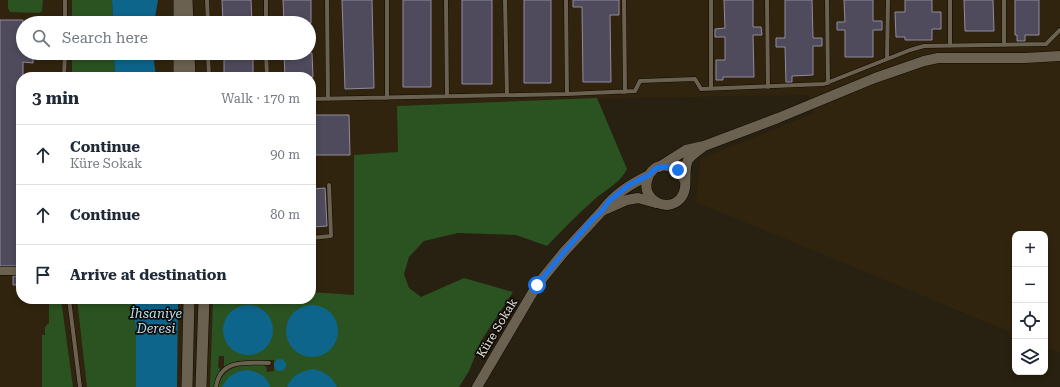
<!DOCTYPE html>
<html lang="en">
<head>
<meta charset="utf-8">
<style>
	:root { --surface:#fff; --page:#f6f6f7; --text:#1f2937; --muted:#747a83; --line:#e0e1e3 }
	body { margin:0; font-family:"Roboto Serif",serif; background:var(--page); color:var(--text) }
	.controls { position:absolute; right:12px; bottom:12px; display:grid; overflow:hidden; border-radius:8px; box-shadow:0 2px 6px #0003 }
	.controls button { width:36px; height:36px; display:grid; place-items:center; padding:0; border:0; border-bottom:1px solid var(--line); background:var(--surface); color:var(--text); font:20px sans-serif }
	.stop { position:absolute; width:12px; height:12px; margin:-9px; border:3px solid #1a73e8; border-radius:50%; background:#fff }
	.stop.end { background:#1a73e8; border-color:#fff; box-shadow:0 1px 4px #0008 }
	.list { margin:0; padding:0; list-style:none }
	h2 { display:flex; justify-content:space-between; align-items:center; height:52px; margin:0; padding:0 16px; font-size:17px }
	h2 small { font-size:13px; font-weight:400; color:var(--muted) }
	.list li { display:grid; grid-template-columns:26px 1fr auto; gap:12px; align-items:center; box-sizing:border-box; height:60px; padding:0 16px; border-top:1px solid var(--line) }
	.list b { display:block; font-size:15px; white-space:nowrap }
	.list p { margin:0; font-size:13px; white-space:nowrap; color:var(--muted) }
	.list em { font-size:13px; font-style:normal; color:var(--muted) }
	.icon { flex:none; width:22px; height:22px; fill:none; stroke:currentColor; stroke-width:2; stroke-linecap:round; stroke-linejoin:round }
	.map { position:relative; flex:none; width:1060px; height:387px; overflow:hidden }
	.search { position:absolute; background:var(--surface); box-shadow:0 2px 6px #0003; left:16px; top:16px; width:300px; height:44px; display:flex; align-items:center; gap:10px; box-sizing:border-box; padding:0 14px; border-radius:22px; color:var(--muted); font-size:15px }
	.panel { position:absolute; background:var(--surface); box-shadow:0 2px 6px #0003; left:16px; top:72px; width:300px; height:232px; border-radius:16px }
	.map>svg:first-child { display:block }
	.built { fill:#30240e; fill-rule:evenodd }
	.green { fill:#2a5321 }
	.water { fill:#0d658c }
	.building { fill:#4f4b5c; stroke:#908b9f }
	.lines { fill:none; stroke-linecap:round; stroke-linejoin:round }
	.service-casing { stroke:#110900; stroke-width:5 }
	.minor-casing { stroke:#110900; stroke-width:9 }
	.tertiary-casing { stroke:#110900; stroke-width:11 }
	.secondary-casing { stroke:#110900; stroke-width:12 }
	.service { stroke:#6b6150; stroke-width:4 }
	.minor { stroke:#6b6150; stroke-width:8 }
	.tertiary { stroke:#6b6150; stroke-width:10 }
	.secondary { stroke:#6b6150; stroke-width:11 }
	.route { stroke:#1a73e8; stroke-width:5 }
	.labels { text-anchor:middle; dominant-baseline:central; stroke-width:3.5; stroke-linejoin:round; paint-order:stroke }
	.street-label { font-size:12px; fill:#ebe5db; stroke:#0e0a05 }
	.water-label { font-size:13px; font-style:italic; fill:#b9dff6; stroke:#0e0a05 }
</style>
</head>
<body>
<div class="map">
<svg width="1060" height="387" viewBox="0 0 1060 387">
	<rect width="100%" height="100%" fill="#282010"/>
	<path class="built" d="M0 0H1060V353L1045 347V234H1015V334L696 202 700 159 815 113 808 95 585 99 398 106V152L354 295 348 387H0ZM23 23H309V53H23ZM21 77H311V299H21Z"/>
	<path class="green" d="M8 0H43L42 11 39 13 10 12 8 8Z
		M72 0H112L113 23H72Z
		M72 53H114L115 77H72Z
		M597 98 627 169C621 182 607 189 596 198 579 213 563 229 547 246L516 235 458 233 424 241 409 257 404 274 409 288 421 297 464 278 513 292 481 341 469 371 459 387H218C223 364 245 364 264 365L266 366 267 372 274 371V360L237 361 224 367V356H219L218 367 220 368C220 374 214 379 214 387H210L213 299H311V292L354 295V155L398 152 397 106Z
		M49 299H61L73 387H42V335H45V327L49 323Z
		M77 299H133L136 335V387H87Z"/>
	<path class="water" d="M112 0H158L154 23H113Z
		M114 53H153L156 77H115Z
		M133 299H178L177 387H136V335Z
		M223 330a25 25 0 1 1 50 0a25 25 0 1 1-50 0Z
		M286 331a26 26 0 1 1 52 0a26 26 0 1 1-52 0Z
		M274 365a6 6 0 1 1 12 0a6 6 0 1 1-12 0Z
		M314 369C324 372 332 376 337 387H287C292 375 301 371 314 369Z
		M248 370C258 372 267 376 270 387H222C228 376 235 371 248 370Z"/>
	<path class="building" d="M222 0H251L252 23H223Z
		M283 0H311V23H284Z
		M342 0H372L374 88 345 89Z
		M403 0H431V87H403Z
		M462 0H492V84H462Z
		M524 0H551V83H524Z
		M573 0H619V15H610L611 82H583L582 7H573Z
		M724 0H753V27H761L762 35H753L754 77H723V80H716V60H725V37H715V29L725 28Z
		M785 0H812L813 38H822V46H813V75L792 76V82H786L785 47H776V38H785Z
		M844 0H873V21H882V30H873V57H845V30H837V22H845Z
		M905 0H932V12H941V29H932V40H905V37H896L895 12H905Z
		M964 0H993L994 31H965Z
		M1015 0H1039V35H1025V41H1017V35H1015Z
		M0 20H23V53H33V63L23 62V77H21V266H0Z
		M224 53H253V77H224Z
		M284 53H312L313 77H285Z
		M311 115H349L350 155H311Z
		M325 188 327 226 313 227 311 189Z
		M13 276H21V285H13Z"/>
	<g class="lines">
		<defs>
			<path id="service" d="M207 0 208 23
				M266 0V23
				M327 0 328 99
				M387 0V98
				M446 0 447 96
				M505 0 507 95
				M566 0 567 94
				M624 0 625 92
				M711 0V88
				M767 0 768 87
				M827 0 828 83
				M1004 0V45
				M65 23V0
				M950 46V0
				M208 53 209 77
				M266 53 267 77
				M887 59 888 0
				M64 77 65 53
				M311 99 567 94 635 91 640 81 695 79 701 89 824 84 910 50 924 46 1046 44 1060 30
				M311 238 331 236 329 185
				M69 299 80 387
				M216 387C220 358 248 363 269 363"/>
			<path id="minor" d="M0 271H21"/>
			<path id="tertiary" d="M704 146 778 118 875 78 924 61 938 58H1025L1060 56
				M659 167 686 150 704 146C699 150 691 155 688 160 682 173 690 188 680 199 667 213 642 200 647 181 652 159 677 162 685 181
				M649 175C631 184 614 194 602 211L627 200 638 198 656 203
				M477 387 537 285 564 252 602 211"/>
			<path id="secondary" d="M179 0V23
				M187 0 188 23
				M179 53V77
				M189 53 190 77
				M187 387 189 299
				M201 387 204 299"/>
		</defs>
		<use href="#service" class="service-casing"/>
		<use href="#minor" class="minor-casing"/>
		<use href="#tertiary" class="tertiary-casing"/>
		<use href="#secondary" class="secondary-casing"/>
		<use href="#service" class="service"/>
		<use href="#minor" class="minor"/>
		<use href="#tertiary" class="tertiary"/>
		<use href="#secondary" class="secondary"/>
	</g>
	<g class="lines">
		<path class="route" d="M537 285 564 252 593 219 602 211 609 201 629 185 649 175 654 170 659 167H672L678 170"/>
	</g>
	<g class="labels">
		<g class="street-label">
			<text transform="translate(497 328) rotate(-59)">Küre Sokak</text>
		</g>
		<g class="water-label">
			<text x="156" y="313">İhsaniye<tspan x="156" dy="15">Deresi</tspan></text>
		</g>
	</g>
</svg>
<div class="controls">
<button>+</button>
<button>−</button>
<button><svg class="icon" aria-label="locate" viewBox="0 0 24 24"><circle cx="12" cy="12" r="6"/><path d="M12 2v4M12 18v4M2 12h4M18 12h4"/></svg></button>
<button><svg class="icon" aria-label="layers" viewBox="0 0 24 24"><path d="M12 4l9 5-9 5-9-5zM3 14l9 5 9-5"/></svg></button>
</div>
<div class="stop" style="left:537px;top:285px"></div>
<div class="stop end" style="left:678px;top:170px"></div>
<div class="search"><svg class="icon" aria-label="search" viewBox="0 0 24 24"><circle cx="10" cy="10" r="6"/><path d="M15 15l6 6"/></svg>Search here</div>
<section class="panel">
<h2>3 min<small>Walk · 170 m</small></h2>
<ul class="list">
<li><svg class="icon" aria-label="ahead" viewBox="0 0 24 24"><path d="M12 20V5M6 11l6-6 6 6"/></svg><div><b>Continue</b><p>Küre Sokak</p></div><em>90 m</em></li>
<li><svg class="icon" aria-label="ahead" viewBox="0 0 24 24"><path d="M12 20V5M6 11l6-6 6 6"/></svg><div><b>Continue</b></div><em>80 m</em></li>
<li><svg class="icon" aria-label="arrive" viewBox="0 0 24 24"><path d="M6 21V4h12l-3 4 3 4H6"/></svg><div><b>Arrive at destination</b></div></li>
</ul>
</section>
</div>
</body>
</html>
